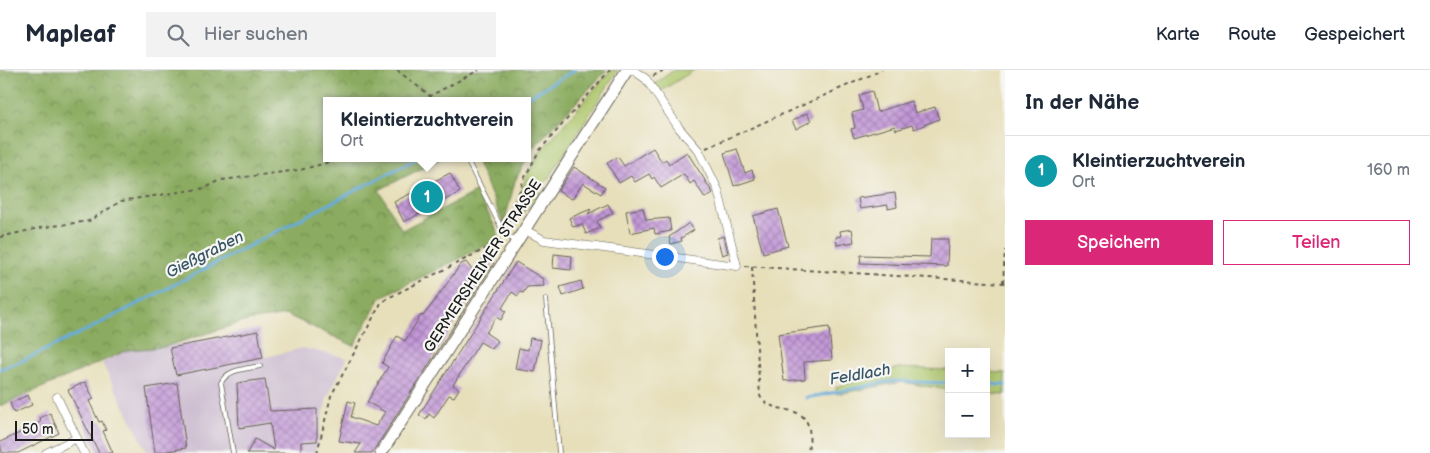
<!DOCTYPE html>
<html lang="de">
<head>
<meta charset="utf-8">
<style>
	:root { --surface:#fff; --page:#f2f2f3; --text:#1f2937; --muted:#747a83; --line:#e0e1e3; --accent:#db2777 }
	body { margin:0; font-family:"Balsamiq Sans",sans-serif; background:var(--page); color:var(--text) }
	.controls { position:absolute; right:15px; bottom:15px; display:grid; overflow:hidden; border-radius:0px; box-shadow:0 5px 20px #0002 }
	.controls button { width:45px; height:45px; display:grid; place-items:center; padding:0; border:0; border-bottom:1px solid var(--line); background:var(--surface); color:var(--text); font:25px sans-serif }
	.scale { position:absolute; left:15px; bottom:12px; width:78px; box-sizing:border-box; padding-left:5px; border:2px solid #1c1c1c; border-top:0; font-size:14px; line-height:18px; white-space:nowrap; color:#1c1c1c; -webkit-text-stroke:4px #f6f6f2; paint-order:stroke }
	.you { position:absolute; left:664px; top:186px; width:18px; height:18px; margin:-12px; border:4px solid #fff; border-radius:50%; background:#1a73e8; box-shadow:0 0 0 8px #1a73e833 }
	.badge { display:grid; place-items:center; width:32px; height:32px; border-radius:50%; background:var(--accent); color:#fff; font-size:16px; font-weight:700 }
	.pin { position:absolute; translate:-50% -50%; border:2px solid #fff; box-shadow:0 1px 5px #0006 }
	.popup { position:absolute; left:323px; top:27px; width:208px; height:65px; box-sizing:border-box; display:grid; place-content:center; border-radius:0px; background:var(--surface); filter:drop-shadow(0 1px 4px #0005); font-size:16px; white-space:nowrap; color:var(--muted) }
	.popup b { font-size:19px; color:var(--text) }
	.popup::after { content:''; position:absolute; left:50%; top:100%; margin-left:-10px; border:10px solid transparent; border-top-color:var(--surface) }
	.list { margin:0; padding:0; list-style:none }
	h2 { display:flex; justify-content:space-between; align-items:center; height:65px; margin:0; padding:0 20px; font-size:21px }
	h2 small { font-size:16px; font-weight:400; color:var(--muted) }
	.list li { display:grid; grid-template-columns:32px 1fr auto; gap:15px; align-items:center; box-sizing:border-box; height:70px; padding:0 20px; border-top:1px solid var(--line) }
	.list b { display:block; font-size:19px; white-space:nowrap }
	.list p { margin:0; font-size:16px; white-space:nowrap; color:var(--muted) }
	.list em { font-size:16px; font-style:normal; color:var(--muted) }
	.actions { display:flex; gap:10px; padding:15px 20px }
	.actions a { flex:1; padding:11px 0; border:1px solid var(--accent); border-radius:0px; text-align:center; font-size:18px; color:var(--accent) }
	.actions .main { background:var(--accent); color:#fff }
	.icon { flex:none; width:28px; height:28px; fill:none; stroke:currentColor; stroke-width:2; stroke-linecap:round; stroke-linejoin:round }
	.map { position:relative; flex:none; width:1005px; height:383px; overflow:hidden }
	header { display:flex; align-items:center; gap:30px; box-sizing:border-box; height:70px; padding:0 25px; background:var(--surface); border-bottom:1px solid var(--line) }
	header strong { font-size:24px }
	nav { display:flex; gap:28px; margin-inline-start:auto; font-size:18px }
	.search { width:350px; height:45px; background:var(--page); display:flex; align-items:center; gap:12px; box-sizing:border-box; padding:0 18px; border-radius:0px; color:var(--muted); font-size:19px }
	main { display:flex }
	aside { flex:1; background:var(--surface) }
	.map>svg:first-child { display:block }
	.industrial { fill:#cebed1 }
	.green { fill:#afc76d; stroke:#667244 }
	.forest { fill:url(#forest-crowns); stroke:#54643e }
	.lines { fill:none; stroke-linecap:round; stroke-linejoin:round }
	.stream { stroke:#65acdc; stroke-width:3 }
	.building { fill:url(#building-cross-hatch) }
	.lane-casing { stroke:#636053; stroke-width:5.5 }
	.street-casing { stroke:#636053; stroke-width:9 }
	.secondary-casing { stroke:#636053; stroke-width:13 }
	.path { stroke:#636053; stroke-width:2; stroke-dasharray:4 4; stroke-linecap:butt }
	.lane { stroke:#fff; stroke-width:4 }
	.street { stroke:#fff; stroke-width:8 }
	.secondary { stroke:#fff; stroke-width:11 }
	.labels { text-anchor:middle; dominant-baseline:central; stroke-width:4.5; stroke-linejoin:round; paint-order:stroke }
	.street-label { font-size:15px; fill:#1c1c1c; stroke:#f6f6f2 }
	.water-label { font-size:16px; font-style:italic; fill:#395669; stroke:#f6f6f2 }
</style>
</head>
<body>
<header>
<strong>Mapleaf</strong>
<div class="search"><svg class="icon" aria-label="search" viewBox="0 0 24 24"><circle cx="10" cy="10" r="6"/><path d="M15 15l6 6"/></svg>Hier suchen</div>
<nav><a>Karte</a><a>Route</a><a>Gespeichert</a></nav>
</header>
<main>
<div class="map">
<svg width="1005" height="383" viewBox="0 0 1005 383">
	<defs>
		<pattern id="forest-crowns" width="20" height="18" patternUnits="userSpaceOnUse" patternTransform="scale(1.25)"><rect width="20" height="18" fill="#8bac60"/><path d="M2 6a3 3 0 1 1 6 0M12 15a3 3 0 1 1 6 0" fill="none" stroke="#718b4e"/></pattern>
		<pattern id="building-cross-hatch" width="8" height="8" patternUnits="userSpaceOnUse" patternTransform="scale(1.25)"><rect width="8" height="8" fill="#c297d7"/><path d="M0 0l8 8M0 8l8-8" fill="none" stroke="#9d7aae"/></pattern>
	</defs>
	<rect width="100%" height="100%" fill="#f6f6f2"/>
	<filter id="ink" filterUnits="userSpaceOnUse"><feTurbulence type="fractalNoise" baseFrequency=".02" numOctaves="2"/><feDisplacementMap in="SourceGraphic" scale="10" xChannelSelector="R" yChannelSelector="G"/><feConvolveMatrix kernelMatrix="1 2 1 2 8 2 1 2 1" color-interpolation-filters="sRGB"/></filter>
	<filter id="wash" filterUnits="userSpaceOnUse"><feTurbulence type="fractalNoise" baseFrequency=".0096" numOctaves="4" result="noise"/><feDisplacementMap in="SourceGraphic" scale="20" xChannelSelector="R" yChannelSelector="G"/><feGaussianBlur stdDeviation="1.12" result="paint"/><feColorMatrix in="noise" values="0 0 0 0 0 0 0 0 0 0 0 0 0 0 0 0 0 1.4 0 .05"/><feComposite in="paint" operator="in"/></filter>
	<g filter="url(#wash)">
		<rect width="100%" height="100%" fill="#e7dfba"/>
		<path class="industrial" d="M259 258 266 287 303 278 347 288 327 328 315 383H148L102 293 128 280 164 277Z"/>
		<path class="green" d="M611 0H618L535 129 522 144 519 142 516 151 511 152 526 107 540 82Z
			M674 0H694L658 23 653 15Z
			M898 298 949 300V320L901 312 837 324 836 317Z
			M986 302 1005 303V325L986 324Z"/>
		<path class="forest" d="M0 0H607L530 81 527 88V31H327V88H442L379 120 402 160 477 121 499 165 489 174 381 227 354 276 287 245 246 251 164 277 128 280 0 336Z
			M475 88H527L515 111 504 154Z"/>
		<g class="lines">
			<path class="stream" d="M521 31 575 0
				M0 299 20 292 91 258 418 88
				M986 314 1005 315
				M806 328 892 311 949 313"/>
		</g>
		<g id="blocks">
			<path class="building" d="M872 21 877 42 911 31 915 43 935 37 939 49 914 59 912 55 896 60 895 56 854 68 851 59 855 58 852 43 863 40 859 25Z
				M807 43 811 51 796 59 792 51Z
				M653 78 662 92 666 89 669 94 687 82 713 123 705 128 694 111 690 114 684 104 661 118 654 107 652 109 649 104 635 112 631 106 619 113 607 93 618 87 624 96Z
				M737 79 745 103 752 100 755 109 734 116 724 83Z
				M574 97 605 117 601 124 583 113 572 129 558 121Z
				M450 103 460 122 404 152 394 132Z
				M895 123 897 137 888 139V135L860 139 858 128Z
				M608 134 613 143 597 151 600 158 586 164 582 154 573 157 569 148 591 139 588 144Z
				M643 138 646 150 669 148 671 161 655 164 654 158 630 163 626 141Z
				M778 139 788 176 763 183 753 146Z
				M689 153 694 160 681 168 682 171 671 174 669 167Z
				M852 159 854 172 837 175 836 167 841 166 840 161Z
				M724 166 728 183 722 185 717 168Z
				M931 169H948L947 196 860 193 861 185 930 187Z
				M554 184 572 186 571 200 553 198Z
				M485 187 494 193 372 383H355L361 374 339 371 348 331 355 333 351 347 376 356 385 342 367 332 388 297 382 293 397 266 405 271 421 245 423 246 433 233 461 194 466 192 473 201Z
				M516 192 543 209 544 216 527 217 523 223 520 222 518 226 512 222 502 238 506 241 501 250 496 247 486 263 498 271 492 279 480 272 453 315 459 319 454 327 449 325 434 348 429 344 426 349 419 345Z
				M581 211 583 219 563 226 560 217Z
				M829 257 832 290 804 292 805 309 784 311 778 264Z
				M258 261 263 288 176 305 170 278Z
				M530 268 541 270 535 302 515 299 519 278 528 280Z
				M265 309 270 341 317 339V371L301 372V383H247L255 369 274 380 270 353 239 358 237 313Z
				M85 312 94 329 89 331 99 352 102 351 106 360 103 361 113 383H99L68 320Z
				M177 313 186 378 155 383 146 318Z
				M28 325 32 335 14 343 10 333Z
				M50 343 59 363 18 383H2L0 372 35 356 41 351 40 348Z"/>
		</g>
	</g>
	<g filter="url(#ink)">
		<use href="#blocks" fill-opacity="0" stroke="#636053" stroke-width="1"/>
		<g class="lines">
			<defs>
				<path id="lane" d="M466 88 504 163 515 171
					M546 229 559 383
					M233 383 221 313C227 299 246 299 260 296"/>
				<path id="street" d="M525 160 544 170 737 196 718 120 699 81 679 58 646 9 633 0
					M57 327 84 383
					M46 383 77 368"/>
				<path id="secondary" d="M381 383 627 0"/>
			</defs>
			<use href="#lane" class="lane-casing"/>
			<use href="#street" class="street-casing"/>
			<use href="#secondary" class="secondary-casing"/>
			<path class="path" d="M397 0 430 26 479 0
				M653 6 664 0
				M422 31 430 26 433 31
				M706 78 882 0
				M508 154 524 109 539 81 610 0
				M0 167 39 158 89 151 121 131 205 118 221 110 300 100 326 93 335 88
				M745 196 1005 213
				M752 197 760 326C770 345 801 333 808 355 811 363 809 374 808 383
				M1003 213 1005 180
				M317 383 331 326 381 233 388 228 499 172 500 169"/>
			<use href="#lane" class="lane"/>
			<use href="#street" class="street"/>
			<use href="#secondary" class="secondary"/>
		</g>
	</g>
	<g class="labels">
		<g class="street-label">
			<text transform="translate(483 196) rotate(-57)">GERMERSHEIMER STRASSE</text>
		</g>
		<g class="water-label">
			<text transform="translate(205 185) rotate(-27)">Gießgraben</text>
			<text transform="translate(860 305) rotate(-10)">Feldlach</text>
		</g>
	</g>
</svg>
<div class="controls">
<button>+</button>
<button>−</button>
</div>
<div class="scale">50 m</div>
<div class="you"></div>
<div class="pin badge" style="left:427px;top:127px;background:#0f9aa8">1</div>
<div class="popup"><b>Kleintierzuchtverein</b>Ort</div>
</div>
<aside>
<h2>In der Nähe<small></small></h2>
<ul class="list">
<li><span class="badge" style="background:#0f9aa8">1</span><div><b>Kleintierzuchtverein</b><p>Ort</p></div><em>160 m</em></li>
</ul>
<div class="actions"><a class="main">Speichern</a><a>Teilen</a></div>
</aside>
</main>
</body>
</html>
